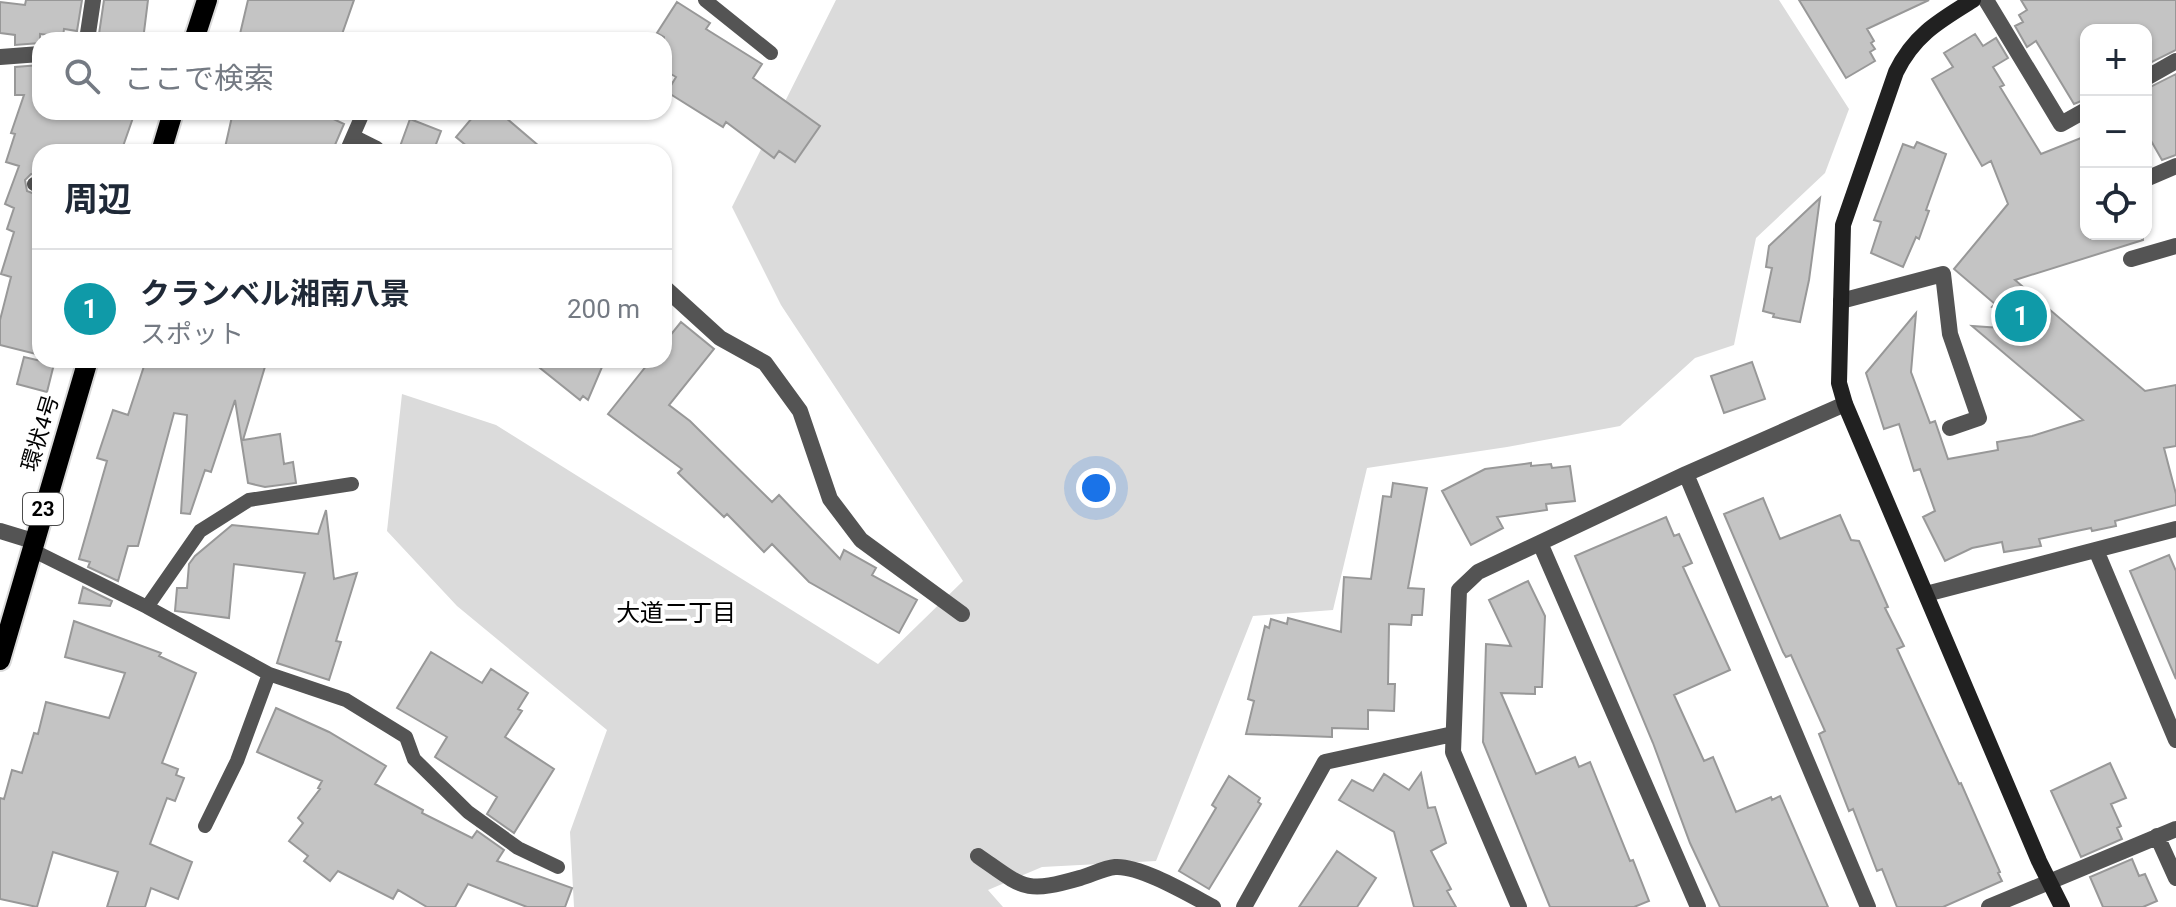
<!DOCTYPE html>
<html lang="ja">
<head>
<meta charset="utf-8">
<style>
	:root { --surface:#fff; --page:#f2f2f3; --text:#1f2937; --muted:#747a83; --line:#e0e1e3; --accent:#0f766e }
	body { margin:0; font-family:Roboto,"Noto Sans JP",sans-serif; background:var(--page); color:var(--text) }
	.controls { position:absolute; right:24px; top:24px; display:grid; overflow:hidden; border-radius:16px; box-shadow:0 2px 6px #0004 }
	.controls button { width:72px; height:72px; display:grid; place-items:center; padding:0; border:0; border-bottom:2px solid var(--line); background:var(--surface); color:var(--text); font:40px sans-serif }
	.you { position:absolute; left:1096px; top:488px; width:28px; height:28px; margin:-20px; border:6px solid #fff; border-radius:50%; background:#1a73e8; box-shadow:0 0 0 12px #1a73e833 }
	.badge { display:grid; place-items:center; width:52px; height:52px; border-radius:50%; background:var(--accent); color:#fff; font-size:26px; font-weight:700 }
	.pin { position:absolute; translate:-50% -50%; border:4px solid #fff; box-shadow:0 2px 8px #0006 }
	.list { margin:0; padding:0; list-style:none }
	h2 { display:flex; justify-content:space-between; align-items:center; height:104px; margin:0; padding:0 32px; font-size:34px }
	h2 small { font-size:26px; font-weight:400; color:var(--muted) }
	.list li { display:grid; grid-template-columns:52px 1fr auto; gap:24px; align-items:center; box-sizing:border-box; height:120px; padding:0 32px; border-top:2px solid var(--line) }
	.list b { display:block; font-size:30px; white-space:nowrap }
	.list p { margin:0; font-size:26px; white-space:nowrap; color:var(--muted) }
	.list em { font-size:26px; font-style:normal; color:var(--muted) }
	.icon { flex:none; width:44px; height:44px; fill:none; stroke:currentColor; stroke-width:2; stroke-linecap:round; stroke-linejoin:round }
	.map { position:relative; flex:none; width:2176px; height:907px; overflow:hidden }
	.search { position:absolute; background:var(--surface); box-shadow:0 2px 6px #0004; left:32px; top:32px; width:640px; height:88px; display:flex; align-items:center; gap:20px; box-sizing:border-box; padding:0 28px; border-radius:24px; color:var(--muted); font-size:30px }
	.panel { position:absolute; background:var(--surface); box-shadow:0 2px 6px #0004; left:32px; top:144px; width:640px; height:224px; border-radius:24px }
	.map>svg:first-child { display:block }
	.green { fill:#dbdbdb }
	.building { fill:#c4c4c4; stroke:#989898; stroke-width:2 }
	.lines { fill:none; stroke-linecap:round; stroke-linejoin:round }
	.primary-casing { stroke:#dbdbdb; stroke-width:24 }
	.lane { stroke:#545454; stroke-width:14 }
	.street { stroke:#545454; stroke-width:16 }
	.secondary { stroke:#212121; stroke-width:16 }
	.primary { stroke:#000; stroke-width:20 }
	.labels { text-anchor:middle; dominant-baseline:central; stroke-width:8; stroke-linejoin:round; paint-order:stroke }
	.shield { fill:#fff; stroke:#4c4c4c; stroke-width:2 }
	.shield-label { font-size:20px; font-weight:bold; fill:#000 }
	.street-label { font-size:22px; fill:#000; stroke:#fff }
	.neighbourhood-label { font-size:24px; fill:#000; stroke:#fff }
</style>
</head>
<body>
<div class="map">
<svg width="2176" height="907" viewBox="0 0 2176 907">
	<rect width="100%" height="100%" fill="#fff"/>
	<path class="green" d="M836 0H1779L1849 109 1825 173 1756 238 1734 345 1695 358 1620 426 1507 447 1367 468 1333 610 1253 616 1156 861 1042 867 988 890 1003 907H574L570 832 607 730 457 606 387 531 402 394 496 425 878 664 963 581 781 305 732 207Z"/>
	<path class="building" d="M26 0H82L77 31 64 29 63 37 40 34V43L15 45V35L0 33V2L25 5Z
		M104 0H148L143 40 99 34Z
		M248 0H354L340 40H265L240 34Z
		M1799 0H1929L1867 29 1874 41 1871 43 1875 49 1870 52 1875 61 1846 78Z
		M2021 0H2176V50L2146 65V30H2086V99L2074 104 2036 41 2027 47 2015 26 2023 22 2019 15 2027 10Z
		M677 2 710 23 706 29 762 64 753 78 820 126 795 162 779 151 774 158 726 122 723 127 667 92 676 77 664 70V37L657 33Z
		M1975 34 1983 46 1996 38 2008 58 1993 67 2004 85 2000 87 2041 154 2086 136V234H2142L2143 240 2015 280 2145 391 2176 385V446L2164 448 2176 494V505L2115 521 2116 526 2092 531 2091 528 2039 539 2041 546 2004 552 2002 542 1972 548 1945 561 1923 517 1935 511 1920 469 1914 471 1899 424 1884 429 1866 373 1916 313 1911 372 1930 423 1935 421 1948 459 1998 450 1997 442 2032 436 2083 420 1972 326 2044 331 1992 307 1995 304 1954 269 2008 204 1991 161 1982 166 1932 79 1953 67 1944 53Z
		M40 65V112H135L121 152H40V175L31 174 25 180 27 191 40 196V355L0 345V320L11 277 1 274 14 232 7 229 14 208 5 204 19 166 6 162 15 134 11 133 24 95H15V67Z
		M2176 74V155L2162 160 2146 132V89Z
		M233 112H319L344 124 332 152H224Z
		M477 112H499L546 152H474L456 137Z
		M410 119 441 131 433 152H398Z
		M1917 142 1946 154 1926 210 1929 211 1919 239 1916 237 1903 267 1871 253 1881 222 1874 220 1903 144 1914 148Z
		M1820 198 1809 280 1800 322 1773 317 1774 314 1763 311 1772 268 1766 267 1769 246Z
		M681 322 714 349 669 405 690 421 772 502 779 495 840 559 844 550 876 568 872 575 917 600 899 633 809 582 772 544 764 552 727 514 724 517 678 473 682 469 608 414 651 360H664V343Z
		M24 357 54 364 47 392 17 384Z
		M146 360H267L243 440 280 434 284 464 293 462 296 483 265 487 248 483 235 400 211 472 205 470 190 514 181 513 187 415 174 413 138 546H128L118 581 88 567 90 562 79 559 107 461 97 458 113 410 128 415Z
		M530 360H605L588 400 583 396 580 400Z
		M1752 362 1765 399 1724 413 1711 376Z
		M1531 463V466L1551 464 1552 468 1570 466 1575 501 1546 504 1547 510 1497 517 1503 528 1471 545 1442 491 1485 469Z
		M1393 483 1427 488 1408 588 1424 589 1422 615H1412L1411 625 1389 624 1388 684H1395L1394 711 1368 710V729L1332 728V737L1246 734 1254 701 1248 699 1265 626 1269 628 1271 619 1287 624 1288 618 1341 632 1344 577 1371 579 1383 496 1391 497Z
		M1763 498 1780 539 1840 515 1851 540 1859 541 1888 607 1885 608 1904 646 1897 649 1959 784 1961 783 2000 872 1998 873 2002 881 1943 907H1897L1882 869 1877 871 1853 809 1849 811 1819 734 1825 731 1791 655 1786 657 1783 652 1724 514Z
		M326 510 334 579 357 573 336 641 341 642 329 680 277 663 305 573 234 564 229 618 175 611 177 588H187L189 564 195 556 232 525 318 534Z
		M1666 517 1674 536 1679 534 1692 563 1683 567 1730 670 1674 695 1704 761 1713 757 1736 812 1771 797 1772 800 1780 796 1828 907H1720L1690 843 1653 743 1575 556Z
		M2169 555 2176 571V679L2130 571Z
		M1528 581 1545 616 1542 687H1535V694L1501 693 1536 774 1575 757 1579 767 1590 762 1630 861 1633 860 1649 901 1634 907H1550L1483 742 1486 644 1511 646 1489 600Z
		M83 587 112 601 110 606 79 603Z
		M74 621 161 653 159 656 196 673 162 763 178 769 176 775 184 778 175 801 167 798 150 844 192 862 178 899 151 888 145 907H107L118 872 53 852 37 907 0 899V798L4 799 12 770 22 773 34 733 38 734 46 702 109 718 125 673 65 657Z
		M431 652 482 683 491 669 528 693 518 709 522 711 505 737 554 769 514 833 487 814 497 797 435 757 447 737 397 708Z
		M276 708 329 732 386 766 375 784 423 810 422 813 472 838 477 831 504 850 497 861 572 888 565 907H527L468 884 455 907H427L398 890 393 899 338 871 330 881 304 861 308 856 289 841 303 823 298 818 320 789 318 788 322 781 257 752Z
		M2110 763 2126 798 2111 804 2121 826 2117 828 2122 839 2081 857 2051 791Z
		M1421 773 1428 808 1435 807 1446 843 1431 851 1451 889 1447 891 1456 907H1414L1394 832 1339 800 1352 780 1373 791 1384 774 1409 790Z
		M1229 776 1260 798 1258 802 1261 804 1209 889 1179 871 1216 808 1212 805Z
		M1337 851 1376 878 1357 907H1299Z
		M2132 859 2139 876 2145 874 2157 901 2143 907H2103L2090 877Z"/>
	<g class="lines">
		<defs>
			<path id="primary" d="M194 40 207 0
				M161 152 173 112
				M0 660 88 360"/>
		</defs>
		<use href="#primary" class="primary-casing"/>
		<path class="lane" d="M705 0 771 53
			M353 136 377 148
			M346 152 363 113
			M34 184 40 186
			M32 550 147 607 269 674 346 700 406 737 414 759 468 812 518 848 558 867
			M147 607 200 531 249 500 352 484
			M205 826 237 761 269 674"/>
		<path class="street" d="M1986 0 2061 124 2086 110
			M87 40 93 0
			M0 57 40 54
			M2146 78 2176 61
			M2146 179 2176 166
			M2131 259 2176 246
			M664 287 720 338 765 363 800 411 830 499 861 540 962 614
			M1841 301 1943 274 1950 334 1979 418 1950 428
			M1686 474 1868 907
			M0 531 33 541
			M1540 543 1698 907
			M2096 550 2176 740
			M1926 594 2176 529
			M2157 836 2176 878
			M978 856C1024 888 1024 894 1080 878 1091 875 1104 868 1115 867 1140 865 1190 895 1213 907
			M1244 907 1325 762 1453 734
			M1519 907 1453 752 1459 590 1478 572 1686 474 1845 404
			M1989 907 2176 829"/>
		<path class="secondary" d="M1973 0C1939 21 1914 35 1896 72L1843 225 1839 383 1845 404 2039 861 2062 907"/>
		<use href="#primary" class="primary"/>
	</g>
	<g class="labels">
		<rect class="shield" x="23" y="493" width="40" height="32" rx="6"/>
		<g class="shield-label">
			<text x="43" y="509">23</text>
		</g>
		<g class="street-label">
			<text transform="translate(40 433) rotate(-73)">環状4号</text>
		</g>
		<g class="neighbourhood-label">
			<text x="676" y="613">大道二丁目</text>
		</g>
	</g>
</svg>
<div class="controls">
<button>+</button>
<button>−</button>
<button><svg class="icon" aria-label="locate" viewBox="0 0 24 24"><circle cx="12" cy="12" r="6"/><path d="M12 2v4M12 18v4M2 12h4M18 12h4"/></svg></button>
</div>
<div class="you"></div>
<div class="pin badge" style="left:2021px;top:316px;background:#0f9aa8">1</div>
<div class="search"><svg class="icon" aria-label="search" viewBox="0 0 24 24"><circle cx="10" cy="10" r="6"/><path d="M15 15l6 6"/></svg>ここで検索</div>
<section class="panel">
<h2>周辺<small></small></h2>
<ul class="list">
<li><span class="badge" style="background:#0f9aa8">1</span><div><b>クランベル湘南八景</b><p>スポット</p></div><em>200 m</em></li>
</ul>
</section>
</div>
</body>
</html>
